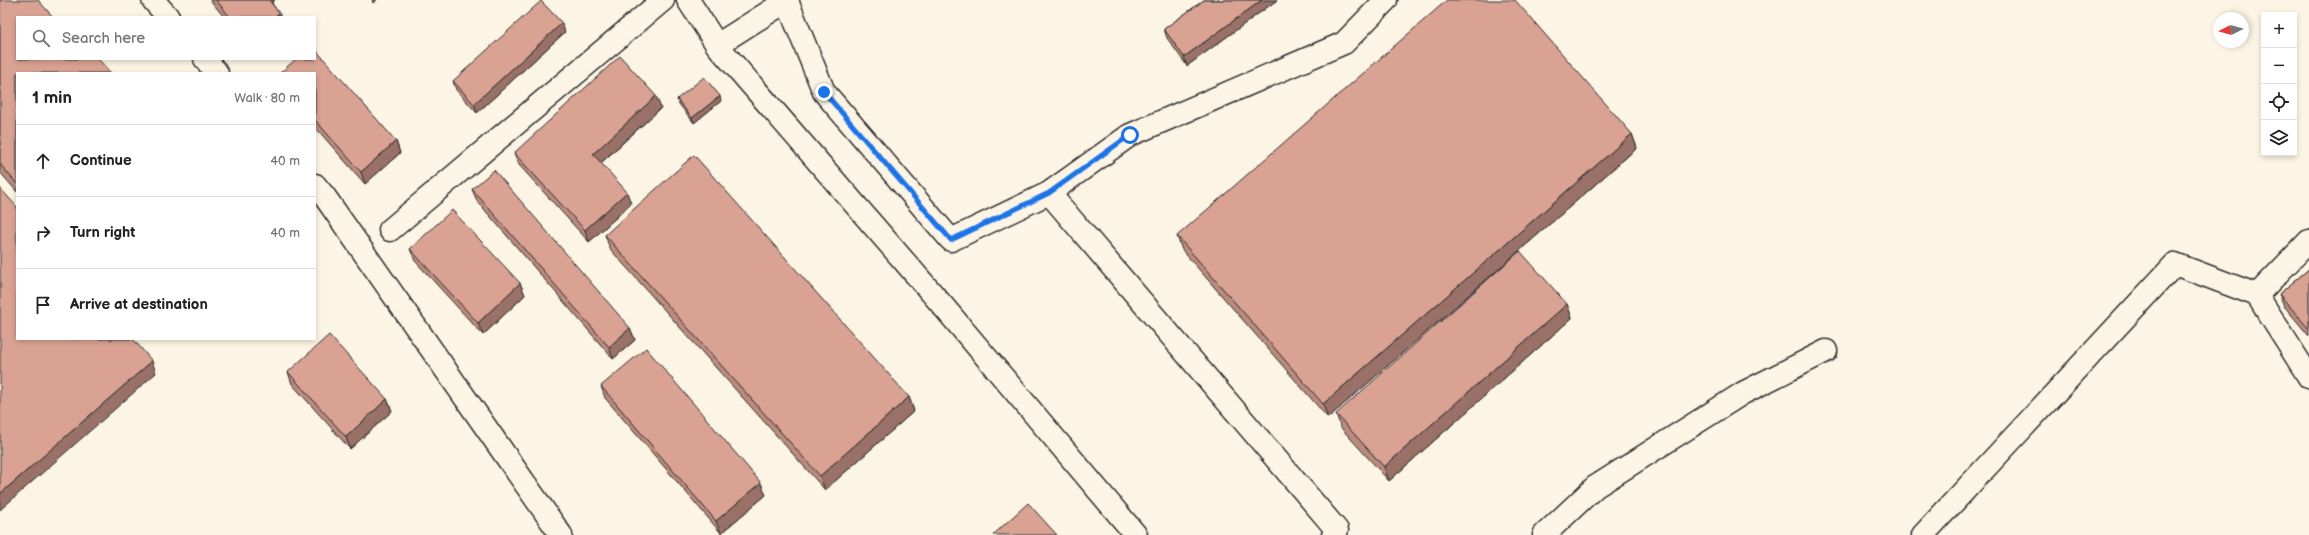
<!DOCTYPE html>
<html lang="en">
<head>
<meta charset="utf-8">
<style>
	:root { --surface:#fff; --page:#f2f2f2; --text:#222; --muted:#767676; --line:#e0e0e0 }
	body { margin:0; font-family:"Balsamiq Sans",sans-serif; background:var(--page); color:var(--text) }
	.controls { position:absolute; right:12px; top:12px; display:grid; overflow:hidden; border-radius:0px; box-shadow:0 2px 6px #0003 }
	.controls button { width:36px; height:36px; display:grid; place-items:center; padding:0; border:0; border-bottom:1px solid var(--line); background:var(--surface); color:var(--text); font:20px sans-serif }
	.compass { position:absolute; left:2213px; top:12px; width:36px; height:36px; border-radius:50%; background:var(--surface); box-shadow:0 2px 6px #0003; rotate:265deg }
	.stop { position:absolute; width:12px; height:12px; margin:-9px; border:3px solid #1a73e8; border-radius:50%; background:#fff }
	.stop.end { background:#1a73e8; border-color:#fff; box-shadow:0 1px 4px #0008 }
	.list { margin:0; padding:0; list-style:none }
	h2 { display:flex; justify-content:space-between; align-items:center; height:52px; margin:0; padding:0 16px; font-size:17px }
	h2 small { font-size:13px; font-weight:400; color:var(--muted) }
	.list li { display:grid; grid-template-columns:26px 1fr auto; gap:12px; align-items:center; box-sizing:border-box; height:72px; padding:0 16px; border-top:1px solid var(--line) }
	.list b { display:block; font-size:15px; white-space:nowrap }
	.list em { font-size:13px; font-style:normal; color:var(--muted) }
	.icon { flex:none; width:22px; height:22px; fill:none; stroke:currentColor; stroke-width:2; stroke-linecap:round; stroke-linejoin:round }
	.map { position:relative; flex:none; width:2309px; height:535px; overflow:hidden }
	.search { position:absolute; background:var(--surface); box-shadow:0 2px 6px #0003; left:16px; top:16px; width:300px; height:44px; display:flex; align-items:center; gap:10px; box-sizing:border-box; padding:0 14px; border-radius:0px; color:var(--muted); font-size:15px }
	.panel { position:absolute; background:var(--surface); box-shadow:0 2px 6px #0003; left:16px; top:72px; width:300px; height:268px; border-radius:0px }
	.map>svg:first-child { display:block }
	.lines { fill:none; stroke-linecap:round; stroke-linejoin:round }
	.minor-casing { stroke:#2b2b2b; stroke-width:25 }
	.minor { stroke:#fcf5e5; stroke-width:22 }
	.wall { fill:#bb8b7e; stroke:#2b2b2b }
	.shaded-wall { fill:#997167; stroke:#2b2b2b }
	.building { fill:#daa293; stroke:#2b2b2b }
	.route { stroke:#1a73e8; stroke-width:5 }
</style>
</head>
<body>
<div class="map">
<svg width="2309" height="535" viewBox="0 0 2309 535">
	<rect width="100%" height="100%" fill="#fcf5e5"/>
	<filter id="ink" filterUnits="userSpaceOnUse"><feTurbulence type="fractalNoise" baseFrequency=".025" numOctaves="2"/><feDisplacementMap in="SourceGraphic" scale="8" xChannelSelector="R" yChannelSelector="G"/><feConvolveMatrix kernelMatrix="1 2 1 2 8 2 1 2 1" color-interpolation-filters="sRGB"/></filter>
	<g filter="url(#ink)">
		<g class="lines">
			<defs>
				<path id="minor" d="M153 0 168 17
					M688 0 717 45 943 306 1136 535
					M787 1 824 92 951 240 1049 193 1337 530 1333 535
					M717 45 788 0
					M205 59 217 73
					M315 185 325 197 561 535
					M1049 193 1130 135 1344 43 1386 0
					M390 230 663 0
					M2257 295 2309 377
					M1544 535 1595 487 1743 393 1826 351
					M1923 535 2175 264 2257 295 2309 241"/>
			</defs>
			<use href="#minor" class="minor-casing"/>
			<use href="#minor" class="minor"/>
		</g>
		<path class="wall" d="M0 0 17 73V192L0 172Z
			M210 0H275L272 3 281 17H224Z
			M1204 0H1277L1187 66 1167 38 1164 29Z
			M565 32 477 113 456 90 453 81Z
			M315 73 396 141 400 153 365 184 315 127Z
			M677 99 721 101 694 123 679 104Z
			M661 108 601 163 631 204 589 242 519 165 514 153Z
			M1632 134 1637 148 1328 418 1182 250 1177 236Z
			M472 189 630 328 635 340 613 359 477 201Z
			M605 235 909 397 914 411 825 490 610 249Z
			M410 249 520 283 525 295 483 335 415 261Z
			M2309 269V336L2284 306 2279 294Z
			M1567 304 1572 318 1389 481 1341 428 1336 414Z
			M288 372 387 399 392 411 350 449 292 384Z
			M601 386 766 495 721 533 605 398Z"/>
		<path class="shaded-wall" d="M265 0H275L268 7Z
			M372 0H377L373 3Z
			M1262 0H1277L1187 66 1184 57Z
			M279 13 281 17H274Z
			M562 23 565 32 477 113 474 104Z
			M656 96 661 108 597 166 593 154Z
			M720 96 721 101 694 123 692 118Z
			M1632 134 1637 148 1328 418 1323 404Z
			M396 141 400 153 365 184 361 172Z
			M627 192 631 204 589 242 585 230Z
			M520 283 525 295 483 335 478 323Z
			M1567 304 1572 318 1389 481 1384 467Z
			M630 328 635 340 613 359 609 347Z
			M152 361 156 373 0 510V494Z
			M909 397 914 411 825 490 820 476Z
			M387 399 392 411 350 449 346 437Z
			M761 483 766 495 721 533 716 521Z"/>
		<path class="building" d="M0 0H38L53 17H17V59H98L111 73H17V184L0 164Z
			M216 0H269L279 13 274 17H230Z
			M1204 0H1262L1184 57 1164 29Z
			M1447 0H1515L1632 134 1323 404 1177 236Z
			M541 1 562 23 474 104 453 81Z
			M315 49 396 141 361 172 315 120V73H280L296 59H315Z
			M620 56 656 96 593 154 627 192 585 230 514 153Z
			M704 77 720 96 692 118 677 99Z
			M694 155 909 397 820 476 605 235Z
			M494 170 630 328 609 347 472 189Z
			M0 188 17 207V339H133L152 361 0 494Z
			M452 210 520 283 478 323 410 249Z
			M1520 251 1567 304 1384 467 1336 414Z
			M2309 269V329L2279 294Z
			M329 335 387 399 346 437 288 372Z
			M646 348 761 483 716 521 601 386Z
			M1028 503 1057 535H993Z"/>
	</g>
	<g class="lines" filter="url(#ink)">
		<path class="route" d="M824 92 951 240 1049 193 1130 135"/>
	</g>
</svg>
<div class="controls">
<button>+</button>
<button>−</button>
<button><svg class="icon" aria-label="locate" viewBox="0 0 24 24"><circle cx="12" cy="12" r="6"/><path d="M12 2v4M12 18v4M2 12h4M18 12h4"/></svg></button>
<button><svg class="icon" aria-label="layers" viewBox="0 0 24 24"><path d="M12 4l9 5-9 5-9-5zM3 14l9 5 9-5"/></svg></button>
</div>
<svg class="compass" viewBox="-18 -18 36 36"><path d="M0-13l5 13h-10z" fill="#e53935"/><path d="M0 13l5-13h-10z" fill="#767676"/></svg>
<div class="stop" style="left:1130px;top:135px"></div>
<div class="stop end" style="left:824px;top:92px"></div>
<div class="search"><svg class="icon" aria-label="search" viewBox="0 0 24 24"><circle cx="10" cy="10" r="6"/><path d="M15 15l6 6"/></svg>Search here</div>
<section class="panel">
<h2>1 min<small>Walk · 80 m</small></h2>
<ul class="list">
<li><svg class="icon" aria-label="ahead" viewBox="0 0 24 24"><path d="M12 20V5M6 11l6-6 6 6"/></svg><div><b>Continue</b></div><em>40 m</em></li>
<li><svg class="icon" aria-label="right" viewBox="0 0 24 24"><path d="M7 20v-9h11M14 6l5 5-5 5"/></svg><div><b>Turn right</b></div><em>40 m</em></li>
<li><svg class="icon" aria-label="arrive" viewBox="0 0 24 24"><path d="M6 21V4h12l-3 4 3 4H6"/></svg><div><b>Arrive at destination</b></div></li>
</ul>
</section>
</div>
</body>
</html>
